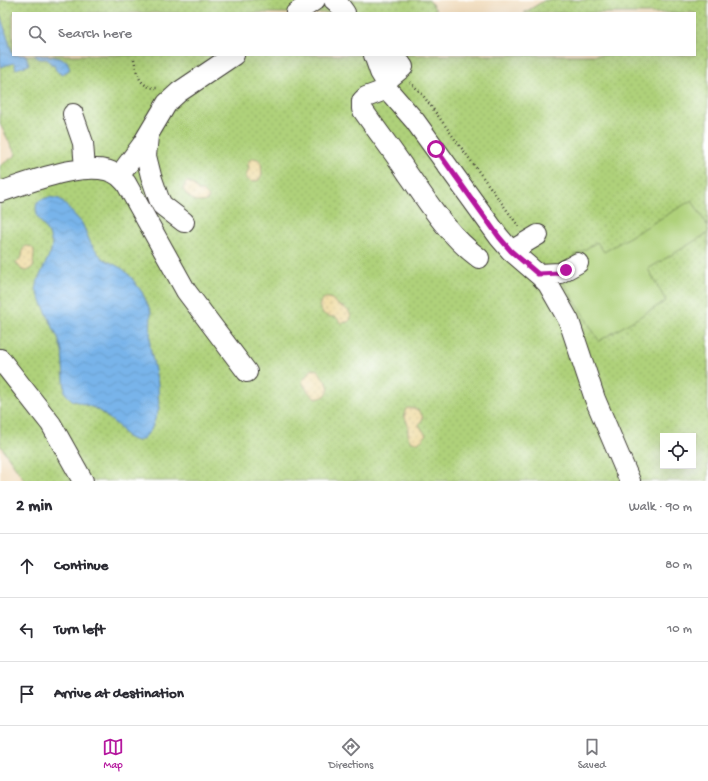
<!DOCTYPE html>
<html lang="en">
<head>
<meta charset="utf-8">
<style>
	:root { --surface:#fff; --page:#f2f2f3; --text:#2b2b33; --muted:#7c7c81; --line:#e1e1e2; --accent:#b5179e }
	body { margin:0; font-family:"Gochi Hand",sans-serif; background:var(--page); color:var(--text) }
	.controls { position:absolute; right:12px; bottom:12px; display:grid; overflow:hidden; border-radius:0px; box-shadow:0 4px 16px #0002 }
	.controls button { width:36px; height:36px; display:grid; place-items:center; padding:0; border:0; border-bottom:1px solid var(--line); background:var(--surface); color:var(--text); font:20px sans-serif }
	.stop { position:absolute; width:12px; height:12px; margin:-9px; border:3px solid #b5179e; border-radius:50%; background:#fff }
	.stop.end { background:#b5179e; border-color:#fff; box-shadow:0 1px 4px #0008 }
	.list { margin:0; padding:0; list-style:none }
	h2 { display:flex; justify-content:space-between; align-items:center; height:52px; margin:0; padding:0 16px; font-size:17px }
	h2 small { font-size:13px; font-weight:400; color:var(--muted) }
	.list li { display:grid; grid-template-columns:26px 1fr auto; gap:12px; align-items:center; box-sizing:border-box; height:64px; padding:0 16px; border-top:1px solid var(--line) }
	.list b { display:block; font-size:15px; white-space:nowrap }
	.list em { font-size:13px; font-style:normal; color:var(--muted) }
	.icon { flex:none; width:22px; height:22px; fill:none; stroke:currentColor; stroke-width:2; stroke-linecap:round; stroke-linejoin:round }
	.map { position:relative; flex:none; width:708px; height:481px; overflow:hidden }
	.search { position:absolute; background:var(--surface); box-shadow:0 4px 16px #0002; left:12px; right:12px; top:12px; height:44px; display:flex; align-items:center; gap:10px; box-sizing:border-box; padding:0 14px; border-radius:0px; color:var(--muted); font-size:15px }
	.sheet { height:244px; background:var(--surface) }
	nav { display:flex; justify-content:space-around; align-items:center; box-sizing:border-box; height:56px; border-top:1px solid var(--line); background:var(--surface); font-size:11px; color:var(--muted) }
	nav a { display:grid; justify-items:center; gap:2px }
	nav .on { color:var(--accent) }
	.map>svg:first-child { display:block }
	.green { fill:url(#green-dots); stroke:#66764b; fill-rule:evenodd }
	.sand { fill:url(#sand-dots); stroke:#857b5d }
	.pitch { fill:#afd17a; stroke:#66764b }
	.water { fill:url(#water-waves); stroke:#4a6883 }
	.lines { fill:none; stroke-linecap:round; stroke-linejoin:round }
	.minor-casing { stroke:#3c3934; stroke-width:22 }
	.path { stroke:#3c3934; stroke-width:2.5; stroke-dasharray:1 3; stroke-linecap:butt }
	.minor { stroke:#fff; stroke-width:20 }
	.route { stroke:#b5179e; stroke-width:5 }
</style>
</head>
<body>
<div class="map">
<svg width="708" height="481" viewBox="0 0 708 481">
	<defs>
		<pattern id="green-dots" width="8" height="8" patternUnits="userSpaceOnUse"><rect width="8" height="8" fill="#afd17a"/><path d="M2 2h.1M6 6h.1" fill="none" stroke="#96b369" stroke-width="1.8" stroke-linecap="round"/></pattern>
		<pattern id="sand-dots" width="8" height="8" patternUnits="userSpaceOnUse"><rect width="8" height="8" fill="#eeda9e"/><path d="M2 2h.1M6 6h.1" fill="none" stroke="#ccba88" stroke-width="1.8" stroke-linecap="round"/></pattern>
		<pattern id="water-waves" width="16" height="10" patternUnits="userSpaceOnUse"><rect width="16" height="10" fill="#78b4ea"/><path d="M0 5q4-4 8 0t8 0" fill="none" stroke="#679ac8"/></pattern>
	</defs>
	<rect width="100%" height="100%" fill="#fff"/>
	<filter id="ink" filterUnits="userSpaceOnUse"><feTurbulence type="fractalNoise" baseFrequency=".025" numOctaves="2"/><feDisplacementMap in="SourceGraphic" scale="8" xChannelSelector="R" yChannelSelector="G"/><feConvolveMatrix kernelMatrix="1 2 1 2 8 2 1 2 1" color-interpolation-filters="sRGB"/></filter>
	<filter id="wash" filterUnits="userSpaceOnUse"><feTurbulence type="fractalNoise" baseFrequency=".012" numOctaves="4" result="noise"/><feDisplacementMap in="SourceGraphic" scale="16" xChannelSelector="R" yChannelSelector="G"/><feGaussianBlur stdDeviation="0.9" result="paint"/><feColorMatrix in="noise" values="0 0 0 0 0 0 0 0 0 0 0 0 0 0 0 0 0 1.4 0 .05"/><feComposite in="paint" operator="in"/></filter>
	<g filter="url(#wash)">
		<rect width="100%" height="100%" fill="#f2ddbd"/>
		<path class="green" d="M0 0H429L438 13H13V55H695V13H524L545 0H708V481H25L0 445V166L16 155 0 124ZM663 436H693V466H663Z"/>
		<path class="sand" d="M253 158 258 159 261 162 262 174 259 180 252 182 246 179V176L249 167 247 162Z
			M186 182H188L194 185 198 191H203L209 197 208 200C198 206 187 197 183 189Z
			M26 246C40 247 31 257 34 266L27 271 22 270 16 263 22 257 23 249Z
			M325 298C331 297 335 301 338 305 345 307 351 311 351 319L348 322 341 323 336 317C327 317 322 315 319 306L321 301Z
			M312 369 318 370 328 385C331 394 320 402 313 396 308 393 304 386 302 381Z
			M407 408C415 408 420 409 423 418L419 425 426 435C422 442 418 443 411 442 407 436 408 432 408 426 407 419 401 415 407 408Z"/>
		<path class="pitch" d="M692 200 708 227V233L648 269 666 301 599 341 562 280 574 256 597 242 604 252Z"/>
		<path class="water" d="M0 14 13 55H26L29 65 16 69 14 63 0 67Z
			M34 55C47 55 55 56 67 61L70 68 68 71 62 74C56 72 56 70 54 65L51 64 47 59H39Z
			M49 197 60 199 82 223 91 244 102 258 123 269 131 277 142 292 151 312 150 347 158 384 159 409 151 430 144 438 138 441 133 440 127 437 117 425 102 413 94 408 72 400 65 393 62 351 58 338 36 290 38 280 51 251 52 244 49 234 37 216 36 208 37 202 43 199Z"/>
	</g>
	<g filter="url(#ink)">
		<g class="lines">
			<defs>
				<path id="minor" d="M334 0 337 2 345 13
					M296 13 315 0
					M374 55 380 72 386 82 385 90 366 97 362 101V109C377 131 394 152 408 174 430 205 448 235 479 258
					M375 57C387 55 396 56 403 67L392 76 386 82
					M385 90H388L415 121 499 237 511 251 540 276 548 284 569 321 595 399 630 481
					M73 114 83 143 85 169
					M148 136 146 156 151 176 159 199 162 205 184 222
					M119 176 126 183 186 291 247 372
					M0 192C28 183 93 156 119 176L142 145 167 103 179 92 234 55
					M511 251 538 235
					M538 274 560 273 578 263
					M0 359 51 424 83 481"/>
			</defs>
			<use href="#minor" class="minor-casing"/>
			<path class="path" d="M134 59C137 74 139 89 159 88
				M410 82 422 94 520 228"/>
			<use href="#minor" class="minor"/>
		</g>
	</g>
	<g class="lines" filter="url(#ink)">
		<path class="route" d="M436 149 499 237 511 251 538 274 560 273 566 270"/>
	</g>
</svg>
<div class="controls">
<button><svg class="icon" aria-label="locate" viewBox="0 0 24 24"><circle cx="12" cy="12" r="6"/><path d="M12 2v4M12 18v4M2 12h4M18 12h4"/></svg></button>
</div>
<div class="stop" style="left:436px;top:149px"></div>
<div class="stop end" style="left:566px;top:270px"></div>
<div class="search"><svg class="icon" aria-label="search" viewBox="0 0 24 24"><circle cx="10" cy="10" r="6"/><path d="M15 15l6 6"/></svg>Search here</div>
</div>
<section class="sheet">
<h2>2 min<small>Walk · 90 m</small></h2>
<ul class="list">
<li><svg class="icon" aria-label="ahead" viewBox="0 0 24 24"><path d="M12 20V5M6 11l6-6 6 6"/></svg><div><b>Continue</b></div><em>80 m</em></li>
<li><svg class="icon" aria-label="left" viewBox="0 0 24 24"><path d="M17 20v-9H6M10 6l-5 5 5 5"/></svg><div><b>Turn left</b></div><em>10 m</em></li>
<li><svg class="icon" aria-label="arrive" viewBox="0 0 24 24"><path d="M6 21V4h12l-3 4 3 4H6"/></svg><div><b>Arrive at destination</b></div></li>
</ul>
</section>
<nav>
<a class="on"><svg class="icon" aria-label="map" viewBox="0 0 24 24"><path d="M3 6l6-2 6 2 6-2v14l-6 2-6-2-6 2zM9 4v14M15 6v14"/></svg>Map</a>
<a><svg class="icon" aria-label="directions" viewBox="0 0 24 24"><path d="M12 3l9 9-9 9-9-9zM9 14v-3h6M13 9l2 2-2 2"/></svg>Directions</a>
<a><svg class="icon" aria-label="saved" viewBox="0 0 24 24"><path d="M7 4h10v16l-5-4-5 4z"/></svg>Saved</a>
</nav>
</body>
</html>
